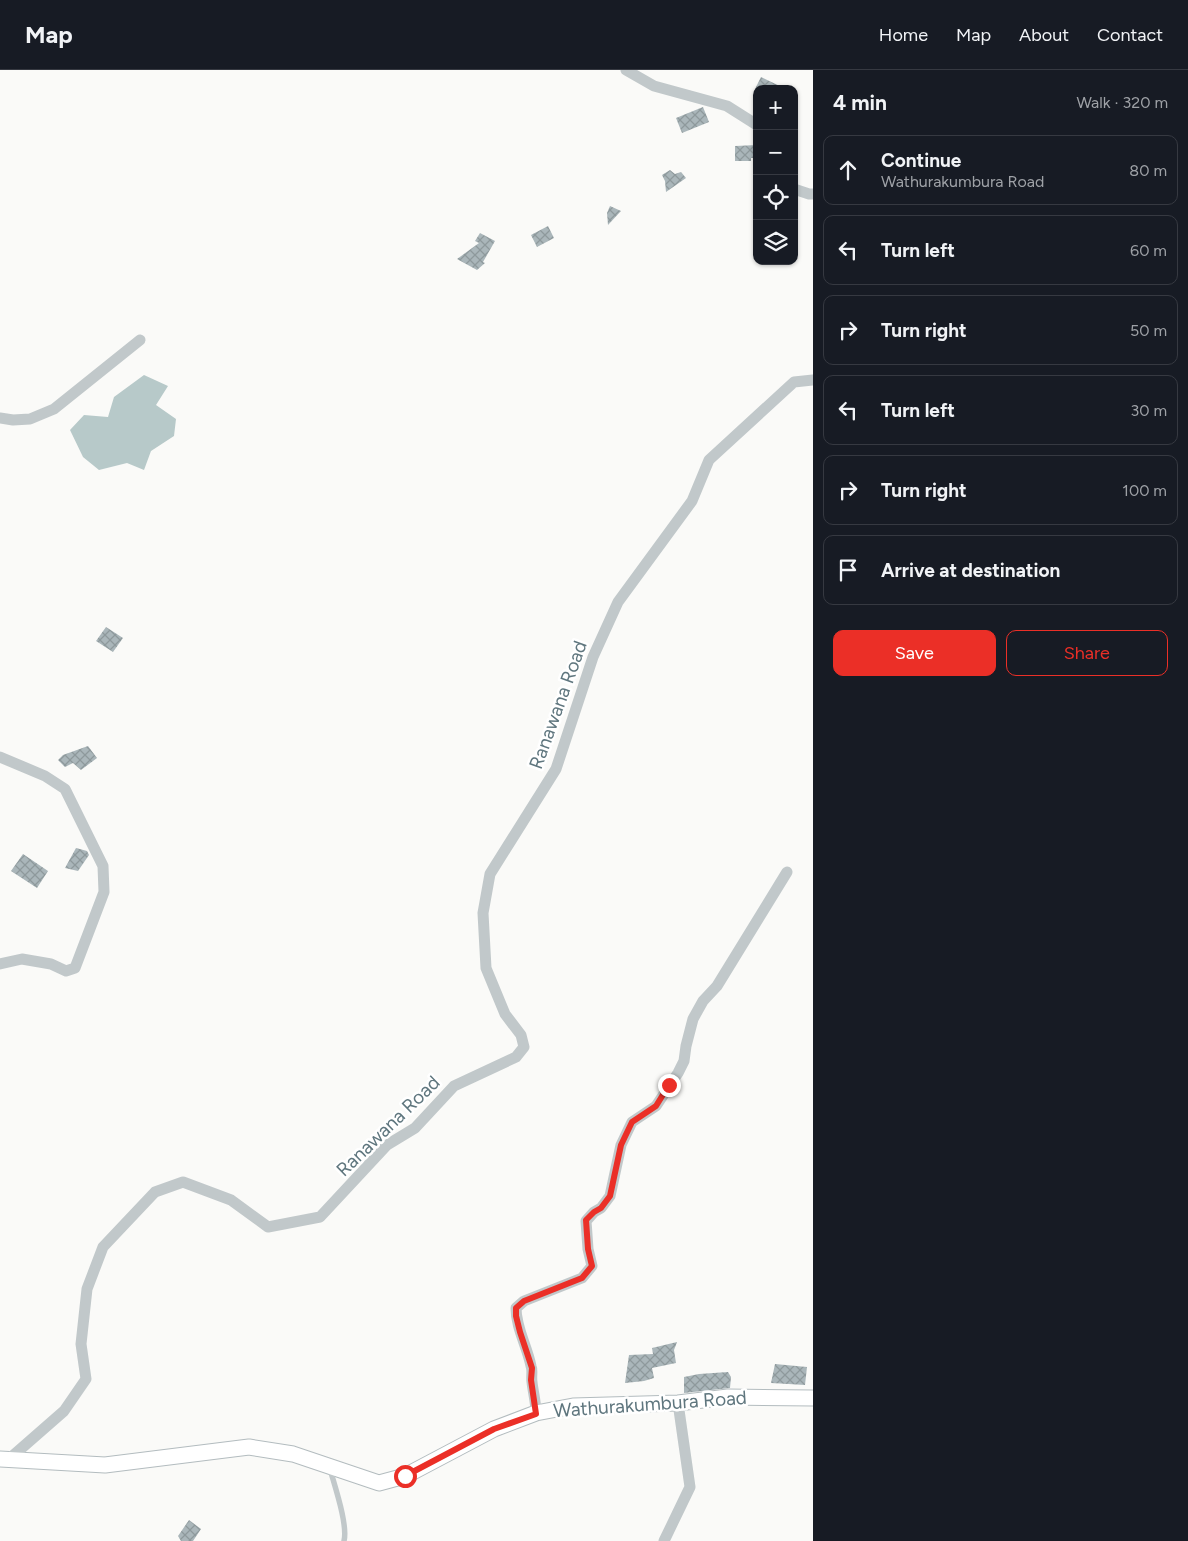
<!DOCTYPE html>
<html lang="en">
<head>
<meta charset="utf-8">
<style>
	:root { --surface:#171b24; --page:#20242c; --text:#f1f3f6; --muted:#9ea1a6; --line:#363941; --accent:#eb2f27 }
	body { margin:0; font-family:Figtree,sans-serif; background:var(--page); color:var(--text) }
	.controls { position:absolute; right:15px; top:15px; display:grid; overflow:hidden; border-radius:10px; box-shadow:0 1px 4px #0004 }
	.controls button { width:45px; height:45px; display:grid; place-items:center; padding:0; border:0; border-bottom:1px solid var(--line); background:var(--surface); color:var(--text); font:25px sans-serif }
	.stop { position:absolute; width:15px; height:15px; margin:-11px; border:4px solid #eb2f27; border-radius:50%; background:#fff }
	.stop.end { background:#eb2f27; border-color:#fff; box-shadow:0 1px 5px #0008 }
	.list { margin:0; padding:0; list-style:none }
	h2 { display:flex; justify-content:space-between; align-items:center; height:65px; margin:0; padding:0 20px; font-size:21px }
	h2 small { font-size:16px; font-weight:400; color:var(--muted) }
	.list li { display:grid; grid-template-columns:32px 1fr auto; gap:15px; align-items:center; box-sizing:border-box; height:70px; margin:0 10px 10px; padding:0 10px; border:1px solid var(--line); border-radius:10px }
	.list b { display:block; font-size:19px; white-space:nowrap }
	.list p { margin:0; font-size:16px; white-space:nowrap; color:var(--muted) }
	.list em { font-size:16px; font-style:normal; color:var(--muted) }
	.actions { display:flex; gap:10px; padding:15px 20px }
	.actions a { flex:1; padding:11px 0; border:1px solid var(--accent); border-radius:10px; text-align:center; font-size:18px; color:var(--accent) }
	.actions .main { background:var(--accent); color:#fff }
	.icon { flex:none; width:28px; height:28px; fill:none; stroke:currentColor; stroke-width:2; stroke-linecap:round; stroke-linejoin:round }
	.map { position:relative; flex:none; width:813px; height:1471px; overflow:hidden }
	header { display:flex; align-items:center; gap:30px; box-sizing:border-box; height:70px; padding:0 25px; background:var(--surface); border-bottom:1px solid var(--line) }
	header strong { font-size:24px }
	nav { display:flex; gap:28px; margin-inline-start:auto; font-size:18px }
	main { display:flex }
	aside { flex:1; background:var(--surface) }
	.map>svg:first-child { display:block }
	.water { fill:#b7c9c9 }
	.building { fill:url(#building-cross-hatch) }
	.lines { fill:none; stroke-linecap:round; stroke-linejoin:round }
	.secondary-casing { stroke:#b3bcbf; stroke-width:17 }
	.service { stroke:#c1c8ca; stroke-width:5.5 }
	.minor { stroke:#c1c8ca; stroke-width:11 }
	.secondary { stroke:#fff; stroke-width:15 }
	.route { stroke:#eb2f27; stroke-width:6 }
	.labels { text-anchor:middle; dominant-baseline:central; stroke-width:5; stroke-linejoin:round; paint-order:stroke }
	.street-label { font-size:19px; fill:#5f767e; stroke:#fff }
</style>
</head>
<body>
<header>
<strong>Map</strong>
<nav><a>Home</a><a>Map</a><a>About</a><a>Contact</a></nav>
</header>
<main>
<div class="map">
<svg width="813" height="1471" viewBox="0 0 813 1471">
	<defs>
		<pattern id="building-cross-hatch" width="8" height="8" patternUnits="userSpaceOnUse" patternTransform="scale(1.25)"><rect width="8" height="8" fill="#aab6ba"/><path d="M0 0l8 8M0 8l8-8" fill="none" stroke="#8e999c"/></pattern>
	</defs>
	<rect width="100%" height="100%" fill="#fafaf8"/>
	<path class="water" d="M144 305 168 316 156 335 176 349 174 366 151 381 144 400 127 393 99 400 83 387 70 360 84 345 108 347 114 327Z"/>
	<path class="building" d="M761 7 786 19H755Z
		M703 37 709 52 682 63 676 48Z
		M757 75V88H751V91H735V76Z
		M670 100 675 104 681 102 686 108 666 122 665 111 662 105Z
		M610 136 621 141 608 155 607 143Z
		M548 156 554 168 537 177 531 165Z
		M480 163 495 171 483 192 485 193 477 200 457 189 479 173 475 171Z
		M106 557 123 568 113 582 96 571Z
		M88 676 97 688 81 700 73 693 65 697 58 690 63 685Z
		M76 778 87 781 89 785 78 801 65 798Z
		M23 784 48 801 37 818 11 801Z
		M677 1272 674 1280 676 1293 652 1298 654 1308 644 1311 625 1313 629 1285 653 1284 652 1278Z
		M775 1294 807 1297 805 1315 771 1313Z
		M728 1302 731 1307 730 1318 684 1323V1307L699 1304Z
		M189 1450 201 1459 193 1471H181L178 1466Z"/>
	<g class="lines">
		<defs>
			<path id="secondary" d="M0 1389 105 1395 249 1377 293 1384 379 1413 405 1406 494 1359 536 1343 573 1336 678 1333 728 1327 813 1328"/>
		</defs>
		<use href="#secondary" class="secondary-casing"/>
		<path class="service" d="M330 1399C335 1417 348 1455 344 1471"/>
		<path class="minor" d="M626 0 654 16 727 36 757 55
			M794 119 809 124H813
			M0 348 13 350 30 349 54 339 140 270
			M0 687 45 706 65 719 103 796 104 822 75 898 66 901 51 894 22 889 0 894
			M536 1343C536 1332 533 1322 532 1312 531 1306 533 1301 531 1296 527 1276 516 1258 516 1238L524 1231 582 1208 592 1196 588 1179 586 1151 594 1142 601 1138 610 1126 621 1075 632 1052 656 1036 678 1003 684 991 686 976 693 949 703 931 717 916 787 802
			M8 1390 64 1341 86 1309 81 1274 87 1219 103 1177 155 1122 183 1112 231 1130 268 1157 320 1147 387 1075 415 1058 454 1016 516 987 524 977 521 965 505 944 486 898 483 843 490 804 556 699 593 587 618 532 692 431 709 390 794 312 813 310
			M664 1471 690 1417 678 1333"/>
		<use href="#secondary" class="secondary"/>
	</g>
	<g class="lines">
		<path class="route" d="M405 1406 494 1359 536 1344 531 1310 532 1298 520 1262 516 1246V1238L524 1231 582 1208 592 1196 588 1179 586 1150 594 1142 601 1138 610 1126 621 1075 632 1052 656 1036 669 1015"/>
	</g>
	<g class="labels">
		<g class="street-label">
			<text transform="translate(558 635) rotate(-70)">Ranawana Road</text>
			<text transform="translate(388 1056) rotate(-44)">Ranawana Road</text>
			<text transform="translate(650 1334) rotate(-4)">Wathurakumbura Road</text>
		</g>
	</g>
</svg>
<div class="controls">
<button>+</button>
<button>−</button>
<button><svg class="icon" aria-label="locate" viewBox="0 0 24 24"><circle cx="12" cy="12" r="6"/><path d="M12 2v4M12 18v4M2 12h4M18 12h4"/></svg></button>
<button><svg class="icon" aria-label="layers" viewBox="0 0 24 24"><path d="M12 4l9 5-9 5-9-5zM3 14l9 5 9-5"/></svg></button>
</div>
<div class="stop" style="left:405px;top:1406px"></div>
<div class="stop end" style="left:669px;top:1015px"></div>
</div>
<aside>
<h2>4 min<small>Walk · 320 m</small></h2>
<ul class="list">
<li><svg class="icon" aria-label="ahead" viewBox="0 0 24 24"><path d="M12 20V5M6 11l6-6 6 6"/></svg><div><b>Continue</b><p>Wathurakumbura Road</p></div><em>80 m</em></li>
<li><svg class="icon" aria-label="left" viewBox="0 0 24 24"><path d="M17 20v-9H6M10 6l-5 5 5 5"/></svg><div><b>Turn left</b></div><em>60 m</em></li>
<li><svg class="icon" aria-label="right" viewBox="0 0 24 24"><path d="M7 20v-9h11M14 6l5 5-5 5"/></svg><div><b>Turn right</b></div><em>50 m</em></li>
<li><svg class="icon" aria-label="left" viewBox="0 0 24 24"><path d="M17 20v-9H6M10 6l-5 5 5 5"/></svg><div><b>Turn left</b></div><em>30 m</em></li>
<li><svg class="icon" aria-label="right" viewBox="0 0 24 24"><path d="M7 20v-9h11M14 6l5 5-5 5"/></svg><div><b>Turn right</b></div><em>100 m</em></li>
<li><svg class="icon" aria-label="arrive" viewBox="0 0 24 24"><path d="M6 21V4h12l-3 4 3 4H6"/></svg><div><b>Arrive at destination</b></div></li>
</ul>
<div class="actions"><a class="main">Save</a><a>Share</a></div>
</aside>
</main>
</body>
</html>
